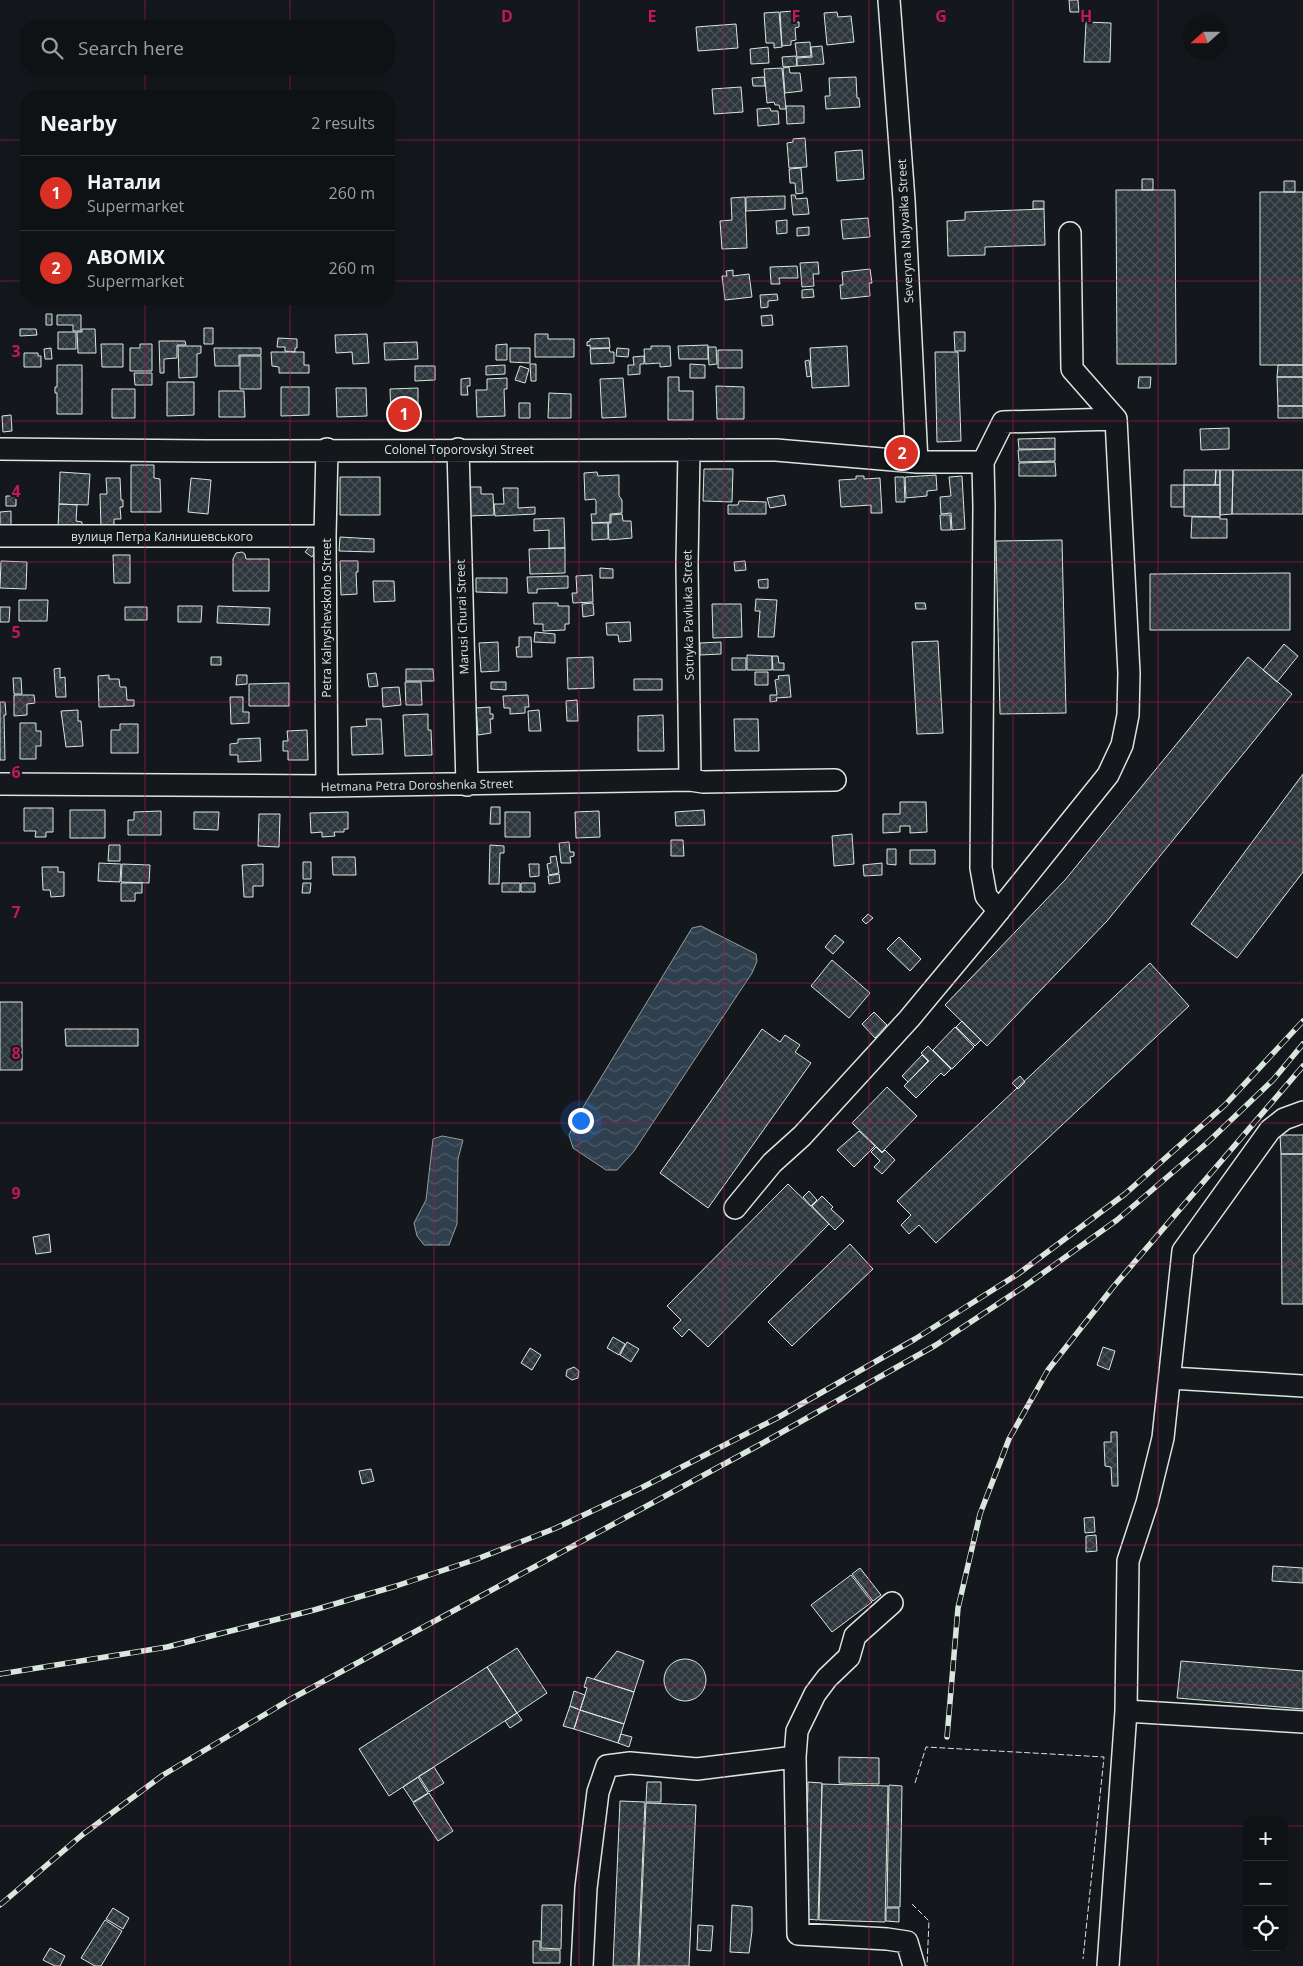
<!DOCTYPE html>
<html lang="en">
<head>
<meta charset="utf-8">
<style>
	:root { --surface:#0f1215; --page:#181b1e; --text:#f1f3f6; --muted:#9b9ea0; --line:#2f3234; --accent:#d93025 }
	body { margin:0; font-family:"Open Sans",sans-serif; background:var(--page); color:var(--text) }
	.controls { position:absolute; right:15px; bottom:15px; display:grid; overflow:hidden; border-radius:10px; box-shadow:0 2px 12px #0003 }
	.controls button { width:45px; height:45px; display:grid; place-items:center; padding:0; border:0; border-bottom:1px solid var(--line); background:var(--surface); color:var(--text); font:25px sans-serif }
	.compass { position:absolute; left:1183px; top:15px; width:45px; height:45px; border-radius:50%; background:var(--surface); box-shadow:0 2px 12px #0003; rotate:249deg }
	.you { position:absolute; left:580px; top:1120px; width:18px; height:18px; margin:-12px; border:4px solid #fff; border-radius:50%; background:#1a73e8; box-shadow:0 0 0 8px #1a73e833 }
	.badge { display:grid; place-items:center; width:32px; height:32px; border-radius:50%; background:var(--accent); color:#fff; font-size:16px; font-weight:700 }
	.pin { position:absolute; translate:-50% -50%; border:2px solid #fff; box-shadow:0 1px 5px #0006 }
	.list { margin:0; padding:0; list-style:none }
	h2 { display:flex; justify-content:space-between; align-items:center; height:65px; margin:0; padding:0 20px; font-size:21px }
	h2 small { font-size:16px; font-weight:400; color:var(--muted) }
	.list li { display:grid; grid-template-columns:32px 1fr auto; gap:15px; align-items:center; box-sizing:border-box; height:75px; padding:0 20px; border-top:1px solid var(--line) }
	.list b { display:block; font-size:19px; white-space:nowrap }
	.list p { margin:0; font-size:16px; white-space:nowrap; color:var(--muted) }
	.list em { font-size:16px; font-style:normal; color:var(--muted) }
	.icon { flex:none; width:28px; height:28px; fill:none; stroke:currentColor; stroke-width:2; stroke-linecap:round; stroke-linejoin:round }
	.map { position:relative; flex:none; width:1303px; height:1966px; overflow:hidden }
	.search { position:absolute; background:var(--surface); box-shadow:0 2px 12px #0003; left:20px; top:20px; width:375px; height:55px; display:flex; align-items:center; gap:12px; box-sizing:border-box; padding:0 18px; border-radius:20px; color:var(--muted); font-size:19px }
	.panel { position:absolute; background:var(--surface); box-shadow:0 2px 12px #0003; left:20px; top:90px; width:375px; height:215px; border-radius:20px }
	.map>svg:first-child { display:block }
	.water { fill:url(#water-waves); stroke:#939e99 }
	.building { fill:url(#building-cross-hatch); stroke:#d8e6dc }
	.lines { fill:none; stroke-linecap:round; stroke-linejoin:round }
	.minor-casing { stroke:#d8e6dc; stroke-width:24 }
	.minor { stroke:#14181c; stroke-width:21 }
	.rail-casing { stroke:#d8e6dc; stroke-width:5.5 }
	.rail { stroke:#14181c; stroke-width:4; stroke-dasharray:11; stroke-linecap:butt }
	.fence { stroke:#d8e6dc; stroke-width:1; stroke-dasharray:6 2.5; stroke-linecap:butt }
	.grid { fill:none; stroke:#c2185b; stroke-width:1; stroke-opacity:0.55 }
	.labels { text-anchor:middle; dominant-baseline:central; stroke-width:4; stroke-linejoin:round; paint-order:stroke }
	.street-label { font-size:12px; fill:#d8e6dc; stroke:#14181c }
	.grid-label { font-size:16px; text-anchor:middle; font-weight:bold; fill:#c2185b; stroke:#14181c; stroke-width:4; stroke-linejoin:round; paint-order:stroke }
</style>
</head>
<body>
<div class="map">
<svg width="1303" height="1966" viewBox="0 0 1303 1966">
	<defs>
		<pattern id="water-waves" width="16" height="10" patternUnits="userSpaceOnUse" patternTransform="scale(1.25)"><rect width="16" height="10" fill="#2f3f4d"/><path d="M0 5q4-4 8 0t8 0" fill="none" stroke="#4c5b66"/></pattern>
		<pattern id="building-cross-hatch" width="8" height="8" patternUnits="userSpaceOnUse" patternTransform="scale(1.25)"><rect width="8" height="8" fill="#2c363c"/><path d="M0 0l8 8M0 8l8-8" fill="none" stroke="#4a5358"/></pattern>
	</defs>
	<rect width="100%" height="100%" fill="#14181c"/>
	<path class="water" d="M701 926 756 954 757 961 752 973 634 1151 617 1170H606L573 1148 569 1135 577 1117 692 928Z
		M442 1136 463 1140 458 1159 457 1224 449 1245H424L417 1236 414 1223 426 1200 433 1139Z"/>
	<path class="building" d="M1069 0H1078L1079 12H1070Z
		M794 11 795 22H799V27L795 28 796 40 791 41V45L782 46 780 12Z
		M779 12 782 47 774 48V43H766L764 13Z
		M837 12 838 17 851 16 854 42 827 45 824 13Z
		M1086 22 1111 23 1110 62H1084Z
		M736 24 738 48 698 51 696 27Z
		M810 42 811 56 797 57 795 43Z
		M822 46 824 64 797 66V58L812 57 811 47Z
		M768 47 769 63 751 64 750 49Z
		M796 56 797 66 783 67 782 57Z
		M789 67 790 73H800L802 91 785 93 783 68Z
		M782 68 786 109H780L779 105H775L774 102 767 103 764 69Z
		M764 77 765 86H753L752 78Z
		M856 77 857 98H859L860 107 826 109 825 96H830L829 78Z
		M741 87 743 112 714 114 712 89Z
		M786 106H804V123L787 124Z
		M770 108 771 111H778L779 124 758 126 757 109Z
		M805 138 807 167 789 168 787 143 793 142V139Z
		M862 150 864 179 837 181 835 152Z
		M801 168 803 193 796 194 795 183H790L789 169Z
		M1142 179H1153V190H1142Z
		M1284 181H1295V192H1284Z
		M1116 190H1175L1176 364H1117Z
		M1260 192H1303V365H1260Z
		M791 195H795L796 199 807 198 809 214 793 215Z
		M785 196V209L746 211V197Z
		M745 197 747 248 722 249 720 221 732 220 731 198Z
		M1033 201H1044V209H1033Z
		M1044 209 1045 245 985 247V255L948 256 947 221 965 220V212Z
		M868 218 870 237 843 239 841 220Z
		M787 220V233L777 234 776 221Z
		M809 227V235L797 236V228Z
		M818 262 819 274H813L814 286 802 287 800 263Z
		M797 266 798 278H779L780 284H771L770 267Z
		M870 269 872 283H869L870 296 841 299 840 285H843L842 272Z
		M733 270V276L749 274 752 297 725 300 722 276H727L726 271Z
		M813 289 814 297 802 298V290Z
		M777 294 778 300 768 301V307L761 308 760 295Z
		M46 314H52V325H46Z
		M57 315H81V331H73V325H57Z
		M772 315 773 325 762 326 761 316Z
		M204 328H213V344H204Z
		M20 329H36L37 335 20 336Z
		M82 329H95L96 353H78L77 332H82Z
		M58 332H76V349H58Z
		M954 332H965V351H955Z
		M367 334 369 363 353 364 352 352 336 353 335 335Z
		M535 334H548V339H574V357H535Z
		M278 338 297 339V348H295V352L285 351V347H277Z
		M609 338 610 348H590V345L587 346V342L590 341V339Z
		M159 341H185L186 345H177V358L164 359V373H160Z
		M417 342 418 359 385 360 384 343Z
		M101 344H123V367H102Z
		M140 344H152V371H130V348H140Z
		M507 344V360H496V345Z
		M708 345V359H679L678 346Z
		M178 346H201V353L197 354V377L179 378Z
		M651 346H670L671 366 660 367V363L645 364 644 349H651Z
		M847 346 849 386 812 388 810 348Z
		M708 347H716L717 364 709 365Z
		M51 348 52 359H45L44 349Z
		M214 348H261V355H239V366H215Z
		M510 348H530V363L510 362Z
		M609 348 610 352H614V363L591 364 590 349Z
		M617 348 629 349 628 357 616 356Z
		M718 350H742V368H718Z
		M271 352H304V365H309V373H279V367L272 366Z
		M935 352H958L961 441 937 442Z
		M24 353H38V356H41V367H24Z
		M240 356H261V389H240Z
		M644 356V364H640V374L628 375V365H634L633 357Z
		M809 360 811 376 807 377 805 361Z
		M530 364H536V381H531Z
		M690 364 705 365V378H690Z
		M57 365H82V414H57V393H55V387H57Z
		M505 365V374L486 375V366Z
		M1278 365H1303V377H1277Z
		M415 366H435V380L415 381Z
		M520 366 529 369 525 383 515 380Z
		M134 373H152V385H135Z
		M668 377H679V391H693V420H668Z
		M1139 377H1151L1150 388H1138Z
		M1277 377H1303V406H1278Z
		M470 378V386H467L468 395H461V379Z
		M507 378V389H504L505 416 477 417 476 390H487V379Z
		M623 378 626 417 602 418 600 379Z
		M167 382H194V415L167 416Z
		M716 386 744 387V419H717Z
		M281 387H309V415L281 416Z
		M336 388H366L367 416 337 417Z
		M418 388V418H391L390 389Z
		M112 389H135V418H112Z
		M219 391H244L245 417H219Z
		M549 393 571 394V418H548Z
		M519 403H530V418H519Z
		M1278 406H1303V418H1278Z
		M11 415 12 431 3 432 2 416Z
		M1229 428V449L1201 450 1200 429Z
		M1055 438V449H1019L1018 439Z
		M1055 449V461L1019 462 1018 450Z
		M1055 462 1056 476H1019V463Z
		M131 465H154V478L160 479 161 512H131Z
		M704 469H733L732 502 703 501Z
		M1184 470H1216L1215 485H1184Z
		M1216 470H1220V485H1215Z
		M1220 470H1233L1232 514 1220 515Z
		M1233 470H1303V514H1232Z
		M60 472 90 474 88 505 59 504Z
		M597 472 598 476 619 475V496L622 500V513L610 514V522L592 523 591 514H596V501L595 499 585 500 584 473Z
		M936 475 937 490 927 491V496L906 498 905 477Z
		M856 476H864V479L880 478 882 513H871V505L841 507 839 480 856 479Z
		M962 476 965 529 952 530 951 513 941 514 940 497 951 496 949 477Z
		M340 477H380V515H340Z
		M895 477H904L905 502H896Z
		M106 478H120L121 500H123V507H120L121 519H114V528H101L100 494H107Z
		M191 478 211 480 208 514 188 512Z
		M1171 485H1184V507H1171Z
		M1184 485H1220V517L1184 516Z
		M468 487H481V494H493L494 515 469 516Z
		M503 488H518V508L535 507V514L495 516 494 504H504Z
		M784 495 786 505 770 508 767 498Z
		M6 496H16V506H6Z
		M739 501 766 502V514H728V505H738Z
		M59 504 77 505 76 521 82 522V529L58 528Z
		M11 511V526L0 527V512Z
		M622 514 623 521H631L632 538 609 540 608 523H611V515Z
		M940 515H950L951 530H941Z
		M1192 517H1220V519H1227V538H1191Z
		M564 518 565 548H549V530L534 531V519Z
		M592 523H608V539L592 540Z
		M340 537 374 539V552L339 551Z
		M1062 540 1066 713 1000 714 996 541Z
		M310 546 316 550 312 557 305 552Z
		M565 548V573L530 574 529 549Z
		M242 552 245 554 246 559H269V591H233V559L236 553Z
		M113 555H130V583H114Z
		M1 561 27 562 26 589 0 588Z
		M340 561H358V572H356L357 594 341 595Z
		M745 561 746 570 735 571 734 562Z
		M600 568 613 569V578H600Z
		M1290 573V630H1150V574Z
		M592 575 593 602 573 603 572 593H577L576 576Z
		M568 576V588L537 589V593H528L527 577Z
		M476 578H507V593L476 592Z
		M768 579V588H759L758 580Z
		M373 581H394L395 601 374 602Z
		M756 599 777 600 774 637H758L760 611H755Z
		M19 600H48L47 621H19Z
		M533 603H558V606H569V624H565V630L543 631V624H534Z
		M593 603 594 615 583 617 582 604Z
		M915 603H925L926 609H916Z
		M712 604H741L742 637 713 638Z
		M178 606H202L201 622H178Z
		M218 606 270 608 269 625 217 623Z
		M0 607H10L9 622H0Z
		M125 607H147V620H125Z
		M630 622 631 641 619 642 618 635H607L606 623Z
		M535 632 555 634V643L534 642Z
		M519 637H531L532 657H517L516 647H519Z
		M938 641 943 733 917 734 912 642Z
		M498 642 499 671 481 672 479 643Z
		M721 642V654L700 655V643Z
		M1284 644 1298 656 1277 682 1263 670Z
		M747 655 772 656V670H747Z
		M772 656H778L779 663H784V670H773Z
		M211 657H221V665H211Z
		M593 657 594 688 568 689 567 658Z
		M1248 657 1292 694 1107 921 987 1046 945 1005 1065 880Z
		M732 658H746V670H732Z
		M60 668V678L65 677 66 697H56L54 669Z
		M406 669H433L434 681H406Z
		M755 672H768V685H755Z
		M376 673 378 686 369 687 367 674Z
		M109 675V679H119L120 687H126L127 700H134V706L99 707 98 676Z
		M237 675H247V684L236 685Z
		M789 675 791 697 776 698 777 701 770 702V695H777L775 680 779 679 778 676Z
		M13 678H21L22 694H14Z
		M634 679H662V690H634Z
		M405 682H421L422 705H406Z
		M491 682H506V690L491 689Z
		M289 683V706H249V684Z
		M399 687 401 705 383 707 382 688Z
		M14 695H34L35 703 27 704V715L14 716Z
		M528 695 529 707H525V713L510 714V708H504L503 696Z
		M230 697H243V712H249V723L231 724Z
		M577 700 578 721H567L566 701Z
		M0 702H5L6 715H4L5 760H0Z
		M490 707V714H493V719H490L491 733 478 735 476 708Z
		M78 710V721H81L83 746 66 747 61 711Z
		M539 710 541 731H529L528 711Z
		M428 714V730H431L432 755 405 756 403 715Z
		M663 715 664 751H638V716Z
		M366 719H381L383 754 352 755 351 727 367 726Z
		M734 719H758L759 751H735Z
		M20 723H36V731H41V746H36V759H20Z
		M120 724H138V753H111V730H120Z
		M307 730 308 760H288V751H283V741H288L287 731Z
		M260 738 261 761 238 762V755H230V744L238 743V739Z
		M1303 774V872L1237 958 1191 924Z
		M900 802H926L927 832 910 833V826H900V832L883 833V814H900Z
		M491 807H500V824H490Z
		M24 808H53V832H46V837H35L36 831H24Z
		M70 810H105V838H70Z
		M704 810 705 825 676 826 675 812Z
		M161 811V835H128V820H134V812Z
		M599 811 600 837 576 838 575 812Z
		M194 812H219L218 830 194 829Z
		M348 812V829H344V832H334L335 836 322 837V832L311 833 310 813Z
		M505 812H530V837H505Z
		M259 814H280L279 847 258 846Z
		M852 834 854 864 834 866 832 836Z
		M671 840H683L684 856H671Z
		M569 842 570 852H574V856L570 857 571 863H561L559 843Z
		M109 845H120V861H108Z
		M490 845 504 846V853H500L499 884H489Z
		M887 849H896V865L887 864Z
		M910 850H935V864H910Z
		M556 856 559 873 549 875 547 864 551 863 550 857Z
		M332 857H355L356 875H333Z
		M303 862H311V879H303Z
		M99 863 121 864 120 882 98 881Z
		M882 863V875L864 876 863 865Z
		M122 864 150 865 149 883 121 882Z
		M263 864V886H253V897H244L242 865Z
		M529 864H539V876L530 877Z
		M42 867H58V872H64V896L51 897 50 890H43Z
		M559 874 560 882 549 884 548 876Z
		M121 883H142V893H135V901H121Z
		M303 883H311L310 893H302Z
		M502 883H520V892H502Z
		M521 883H535V892H521Z
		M868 914 873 918 866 924 862 920Z
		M835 935 844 942 833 954 825 947Z
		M899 937 921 959 910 971 887 949Z
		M832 960 870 993 849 1018 811 986Z
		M1150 963 1189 1006 936 1243 919 1225 909 1234 901 1225 911 1215 897 1201Z
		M0 1002H22V1070H0Z
		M874 1012 887 1025 875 1038 862 1024Z
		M962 1021 981 1040 975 1046 956 1027Z
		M955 1027 974 1047 952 1069 933 1050Z
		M65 1029H138V1046H66Z
		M762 1029 780 1042 785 1035 800 1045 795 1052 811 1063 708 1208 660 1173Z
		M928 1046 951 1069 944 1076 941 1073 916 1098 904 1086 929 1061 921 1053Z
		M922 1055 928 1061 908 1082 902 1076Z
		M1020 1076 1025 1082 1018 1089 1012 1083Z
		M887 1087 917 1116 882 1152 852 1123Z
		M859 1131 875 1146 854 1167 837 1150Z
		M1280 1135H1303V1154H1281Z
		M876 1147 882 1153 885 1150 895 1160 882 1174 874 1167 880 1161 871 1152Z
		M1281 1154H1303V1304H1282Z
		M788 1184 829 1224 708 1347 689 1329 682 1337 673 1328 681 1320 667 1306Z
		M809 1191 817 1200 811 1206 803 1197Z
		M822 1196 833 1207 831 1209 844 1221 835 1230 812 1206Z
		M49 1234 51 1252 36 1254 33 1237Z
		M850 1244 873 1269 792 1346 768 1322Z
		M613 1337 625 1344 619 1355 607 1348Z
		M627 1342 639 1349 631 1362 620 1355Z
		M1103 1347 1115 1351 1109 1370 1097 1365Z
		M530 1348 541 1355 532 1370 521 1363Z
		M574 1367 579 1371 578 1378 572 1380 566 1376 567 1370Z
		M1111 1432H1117L1118 1486H1112L1111 1467 1105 1466 1104 1442H1111Z
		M371 1469 374 1481 362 1484 359 1471Z
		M1094 1517 1095 1532 1085 1533 1084 1518Z
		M1096 1535 1097 1551 1086 1552V1536Z
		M1273 1566 1303 1568V1583L1272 1581Z
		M860 1568 881 1595 873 1601 852 1574Z
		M851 1575 872 1602 832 1632 811 1605Z
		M517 1648 547 1693 517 1713 487 1667Z
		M617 1651 644 1661 634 1692 594 1679Z
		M664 1680a21 21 0 1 1 42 0a21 21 0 1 1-42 0Z
		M1181 1661 1303 1671V1709L1177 1698Z
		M487 1667 517 1713 389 1796 359 1749Z
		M587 1677 634 1692 624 1724 580 1710 587 1688 584 1687Z
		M574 1691 585 1695 580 1710 570 1706Z
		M570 1706 580 1710 574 1729 563 1726Z
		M580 1710 624 1724 618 1743 574 1729Z
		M517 1713 522 1720 510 1728 505 1721Z
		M621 1734 632 1737 629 1747 618 1743Z
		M839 1757 879 1758V1784L839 1783Z
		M434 1767 444 1783 429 1792 419 1776Z
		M418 1777 428 1793 413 1802 403 1787Z
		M647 1782H661V1802H646Z
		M808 1782 822 1783 818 1920 805 1919Z
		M822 1784 888 1786 885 1922 819 1920Z
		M889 1785 902 1786 900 1907H887Z
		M429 1793 453 1831 438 1841 413 1803Z
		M620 1801 645 1802 638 1966H613Z
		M646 1803 696 1805 689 1966H639Z
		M542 1905H562L561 1949 541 1948Z
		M732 1905 752 1907V1931L749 1953 730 1952Z
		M113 1908 129 1918 123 1929 106 1919Z
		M886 1908H899V1922L886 1921Z
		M105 1920 122 1931 101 1966H95L81 1958Z
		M698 1925 713 1926 711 1951 697 1950Z
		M533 1941H540V1950H560V1963H533Z
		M50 1948 65 1956 60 1966H55L43 1960Z"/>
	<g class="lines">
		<defs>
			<path id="minor" d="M889 0 904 200 917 462
				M0 449 207 451 776 450 917 462H983L1003 422 1116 419
				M458 449 467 785
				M689 450 687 565 690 780
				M983 462 984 507 981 868 986 896 999 911
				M0 536H325
				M0 784 327 786 690 780 703 782 835 780
				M327 786 325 536 327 449
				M735 1208 772 1163 802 1136 909 1019 989 923 1108 775 1122 745 1128 715 1129 673 1116 419 1072 369 1070 233
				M1171 1378 1303 1386
				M1126 1711 1303 1722
				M795 1757 797 1731 815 1694 827 1678 849 1657 855 1636 892 1603
				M582 1966 586 1888 598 1792 607 1766 630 1763 697 1769 795 1757 798 1934 887 1939 907 1942 914 1966
				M1108 1966 1126 1711 1128 1561 1147 1503 1163 1438 1183 1251 1270 1130 1284 1119 1303 1112"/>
		</defs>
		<use href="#minor" class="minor-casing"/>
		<use href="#minor" class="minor"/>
		<defs>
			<path id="rail" d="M0 1674 167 1647 314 1610 396 1586 477 1559 556 1528 641 1488 777 1418 915 1339 1018 1274 1125 1194 1225 1105 1303 1021
				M947 1737 958 1608 980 1514 1009 1439 1048 1370 1114 1286 1303 1066
				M0 1905 82 1835 163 1775 289 1700 761 1444 936 1345 1025 1286 1117 1220 1207 1143 1273 1080 1303 1044"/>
		</defs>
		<use href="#rail" class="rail-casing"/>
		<use href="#rail" class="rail"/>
		<path class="fence" d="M915 1783 926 1747 1104 1757 1083 1959
			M912 1904 929 1921 927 1966"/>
	</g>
	<path class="grid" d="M145 0V26M290 0V26M434 0V1966M579 0V1966M724 0V1966M869 0V1966M1013 0V1966M1158 0V1966M145 69V96M290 69V96M0 140H26M389 140H1303M0 281H26M389 281H1303M145 299V1966M290 299V1966M0 421H1303M0 562H1303M0 702H1303M0 843H1303M0 983H1303M0 1123H1303M0 1264H1303M0 1404H1303M0 1545H1303M0 1685H1303M0 1826H1247M1284 1826H1303"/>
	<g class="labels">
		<g class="street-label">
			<text transform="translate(905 231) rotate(-93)">Severyna Nalyvaika Street</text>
			<text x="459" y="449">Colonel Toporovskyi Street</text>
			<text x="162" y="536">вулиця Петра Калнишевського</text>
			<text transform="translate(688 615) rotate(-91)">Sotnyka Pavliuka Street</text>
			<text transform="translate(462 617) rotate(-92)">Marusi Churai Street</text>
			<text transform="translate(326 618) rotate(-90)">Petra Kalnyshevskoho Street</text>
			<text transform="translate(417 785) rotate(-1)">Hetmana Petra Doroshenka Street</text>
		</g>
	</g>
	<g class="grid-label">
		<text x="507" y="22">D</text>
		<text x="652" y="22">E</text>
		<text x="796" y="22">F</text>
		<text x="941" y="22">G</text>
		<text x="1086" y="22">H</text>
		<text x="16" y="357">3</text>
		<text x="16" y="497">4</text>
		<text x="16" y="638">5</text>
		<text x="16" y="778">6</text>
		<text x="16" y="918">7</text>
		<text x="16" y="1059">8</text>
		<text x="16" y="1199">9</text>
	</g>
</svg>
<div class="controls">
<button>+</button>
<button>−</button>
<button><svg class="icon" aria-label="locate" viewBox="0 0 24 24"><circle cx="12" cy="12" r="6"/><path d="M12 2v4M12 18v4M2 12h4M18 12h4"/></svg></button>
</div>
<svg class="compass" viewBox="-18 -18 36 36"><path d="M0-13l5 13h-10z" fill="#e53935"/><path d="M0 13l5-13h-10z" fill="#9b9ea0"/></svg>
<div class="you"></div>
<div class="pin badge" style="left:404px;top:414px">1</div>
<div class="pin badge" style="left:902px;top:453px">2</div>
<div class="search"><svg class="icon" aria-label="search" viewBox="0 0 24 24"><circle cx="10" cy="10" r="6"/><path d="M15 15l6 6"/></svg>Search here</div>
<section class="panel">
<h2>Nearby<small>2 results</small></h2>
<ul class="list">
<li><span class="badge">1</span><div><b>Натали</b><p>Supermarket</p></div><em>260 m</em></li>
<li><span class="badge">2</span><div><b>ABOMIX</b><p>Supermarket</p></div><em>260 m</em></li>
</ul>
</section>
</div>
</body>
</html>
